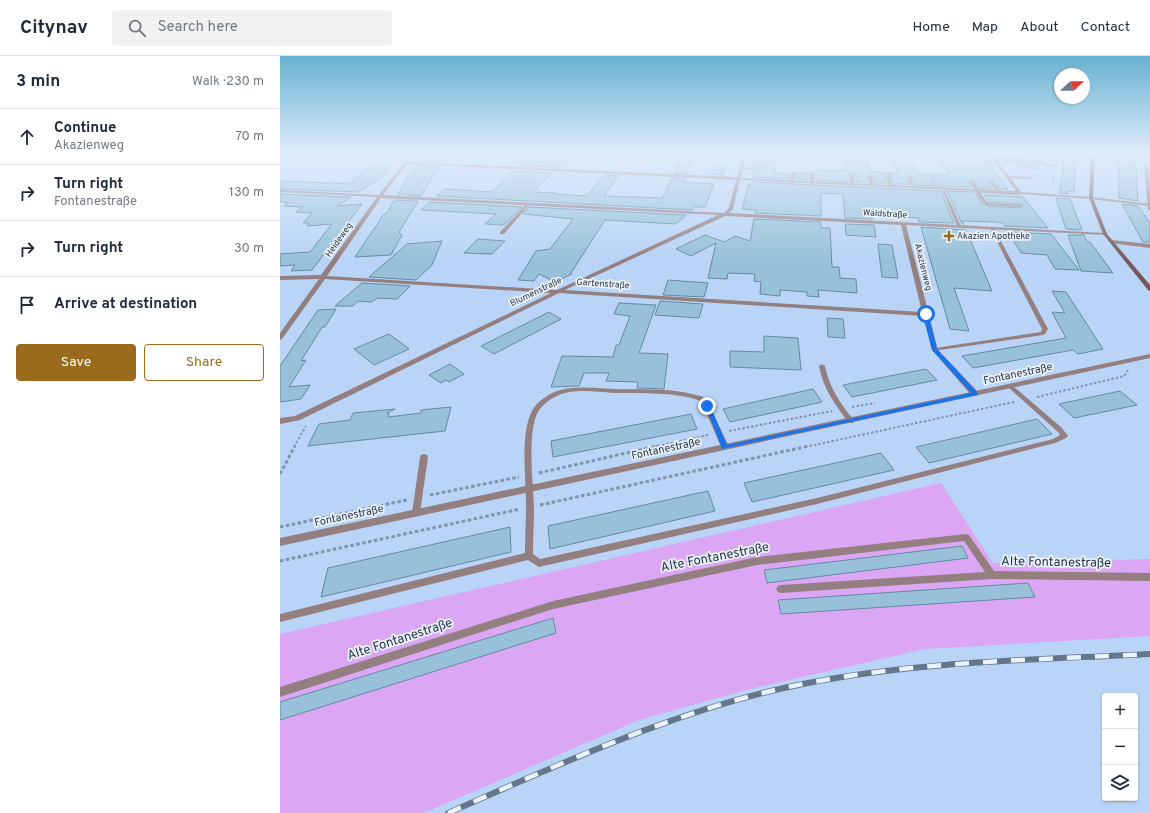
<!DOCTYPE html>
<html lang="en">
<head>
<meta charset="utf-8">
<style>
	:root { --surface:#fff; --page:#f2f2f3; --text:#1f2937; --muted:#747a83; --line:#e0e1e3; --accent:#9b6b1d }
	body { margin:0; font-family:Overpass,sans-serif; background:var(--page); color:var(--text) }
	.controls { position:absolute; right:12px; bottom:12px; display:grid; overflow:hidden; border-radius:4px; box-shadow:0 1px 3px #0004 }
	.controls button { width:36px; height:36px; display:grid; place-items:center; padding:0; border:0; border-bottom:1px solid var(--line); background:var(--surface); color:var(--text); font:20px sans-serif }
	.compass { position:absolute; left:774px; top:12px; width:36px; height:36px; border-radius:50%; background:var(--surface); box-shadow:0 1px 3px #0004; rotate:69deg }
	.stop { position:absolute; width:12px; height:12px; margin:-9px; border:3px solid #1a73e8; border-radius:50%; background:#fff }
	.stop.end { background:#1a73e8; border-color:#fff; box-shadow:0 1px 4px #0008 }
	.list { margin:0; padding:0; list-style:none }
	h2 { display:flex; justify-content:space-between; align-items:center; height:52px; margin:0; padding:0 16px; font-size:17px }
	h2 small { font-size:13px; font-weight:400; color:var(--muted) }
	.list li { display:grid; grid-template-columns:26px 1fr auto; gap:12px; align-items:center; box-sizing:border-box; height:56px; padding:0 16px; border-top:1px solid var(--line) }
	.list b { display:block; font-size:15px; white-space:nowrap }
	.list p { margin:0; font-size:13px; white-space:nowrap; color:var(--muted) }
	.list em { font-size:13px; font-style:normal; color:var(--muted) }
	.actions { display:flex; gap:8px; padding:12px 16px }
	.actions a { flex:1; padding:9px 0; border:1px solid var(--accent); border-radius:4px; text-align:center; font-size:14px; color:var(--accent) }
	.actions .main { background:var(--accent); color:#fff }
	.icon { flex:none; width:22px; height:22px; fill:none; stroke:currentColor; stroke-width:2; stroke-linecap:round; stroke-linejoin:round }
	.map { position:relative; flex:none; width:870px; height:757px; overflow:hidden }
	header { display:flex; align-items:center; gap:24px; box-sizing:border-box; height:56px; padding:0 20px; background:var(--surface); border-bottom:1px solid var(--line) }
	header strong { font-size:19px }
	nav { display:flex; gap:22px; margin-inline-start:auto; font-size:14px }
	.search { width:280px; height:36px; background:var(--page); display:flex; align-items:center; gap:10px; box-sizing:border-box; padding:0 14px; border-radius:4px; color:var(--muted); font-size:15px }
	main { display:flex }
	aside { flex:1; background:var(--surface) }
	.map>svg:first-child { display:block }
	.green { fill:#dba7f5 }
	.building { fill:#98c1d9; stroke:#628aa1 }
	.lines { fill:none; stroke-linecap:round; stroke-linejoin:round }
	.path-far2 { stroke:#8094ae; stroke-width:1.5; stroke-dasharray:1.5 1; stroke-linecap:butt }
	.path-far1 { stroke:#8094ae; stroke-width:2; stroke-dasharray:2.5 2; stroke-linecap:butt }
	.path { stroke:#8094ae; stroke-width:3; stroke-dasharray:3.5 2.5; stroke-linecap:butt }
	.service { fill:#947f80; fill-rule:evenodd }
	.minor { fill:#947f80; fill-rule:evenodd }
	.tertiary { fill:#947f80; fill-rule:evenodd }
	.secondary { fill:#75585a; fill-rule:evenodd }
	.rail-casing { stroke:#64768b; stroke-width:6 }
	.rail { stroke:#ebf3fe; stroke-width:4.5; stroke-dasharray:14; stroke-linecap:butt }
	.route { fill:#1a73e8 }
	.poi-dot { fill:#9b6b1d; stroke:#ebf3fe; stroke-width:1.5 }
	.labels { text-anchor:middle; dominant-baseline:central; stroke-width:3.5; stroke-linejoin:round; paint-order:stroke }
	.far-street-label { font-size:9px; fill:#2c3744; stroke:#ebf3fe }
	.far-poi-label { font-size:9px; fill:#2c3744; stroke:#ebf3fe; text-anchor:start }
	.street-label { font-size:11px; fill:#2c3744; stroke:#ebf3fe }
	.near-street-label { font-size:13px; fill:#2c3744; stroke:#ebf3fe }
</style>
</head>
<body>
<header>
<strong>Citynav</strong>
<div class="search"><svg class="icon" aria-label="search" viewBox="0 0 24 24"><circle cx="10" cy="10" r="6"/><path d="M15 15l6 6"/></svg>Search here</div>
<nav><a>Home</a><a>Map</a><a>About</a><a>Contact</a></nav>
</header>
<main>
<aside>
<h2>3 min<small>Walk · 230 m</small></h2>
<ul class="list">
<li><svg class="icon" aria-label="ahead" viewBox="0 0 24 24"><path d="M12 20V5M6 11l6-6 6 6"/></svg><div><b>Continue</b><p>Akazienweg</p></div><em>70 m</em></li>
<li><svg class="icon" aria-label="right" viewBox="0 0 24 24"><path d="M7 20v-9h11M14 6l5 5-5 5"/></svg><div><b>Turn right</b><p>Fontanestraße</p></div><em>130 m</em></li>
<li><svg class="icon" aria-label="right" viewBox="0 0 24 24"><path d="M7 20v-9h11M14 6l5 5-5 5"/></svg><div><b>Turn right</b></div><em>30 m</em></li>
<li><svg class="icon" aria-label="arrive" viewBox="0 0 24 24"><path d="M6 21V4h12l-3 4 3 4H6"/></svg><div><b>Arrive at destination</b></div></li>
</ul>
<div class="actions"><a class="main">Save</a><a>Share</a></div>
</aside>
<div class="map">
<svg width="870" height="757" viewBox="0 0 870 757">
	<rect width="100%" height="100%" fill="#b9d4f6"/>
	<path class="green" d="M661 427 713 507 870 503V580L645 593 470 633 359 664 144 757H0V578Z"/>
	<path class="building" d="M151 98H166L162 106 144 105Z
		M404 98H414L407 117H395Z
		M656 98H679L681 102 685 101V98H702L706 104V107L709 108 728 133H720L712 124 709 126 713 132H699L693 123 689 125 692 131 658 130 653 120 650 122 653 130 635 129 632 120 628 118 627 119 629 128H612L611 119 607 117 606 118V127H594L593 120 591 118 587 119V126H576V119L573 117 568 119V126L536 124V114L566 115 565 105 588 106 590 116 618 117 612 102 630 103 637 118 669 119Z
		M729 98H759L758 105Z
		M784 98H796L794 136 787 135 788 138 780 137Z
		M840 98H855L858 145 839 142 838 101 840 102Z
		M118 99 101 122 78 136 0 133V125L70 128 97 102Z
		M476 100 485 101V104L489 105 492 100H495L493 113H496L495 117 509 118V123L473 121 474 115 482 116 485 114 483 111 474 110Z
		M718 102 758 110 757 113 720 106Z
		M244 105 281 106 277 111 240 110Z
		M434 107H447L443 119 432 118Z
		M139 110 159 111 141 140 118 138 130 118Z
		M234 115 272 117 253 136 275 137 274 138 307 140 324 119 338 120 324 140 382 142 392 122 405 123 403 126 434 128 425 151H415L412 154 157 140 165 133 212 136Z
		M521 117H528V124L516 123V118Z
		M472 126 661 135 674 167 639 166 638 162 593 160V163L565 162 563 138 541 137V160L475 157 476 154 462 153 469 128 471 129Z
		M667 135 695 136 700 146 707 150 740 152 743 149 740 148 710 146 704 139 743 141 768 172 725 170 723 167 715 166 682 165 684 168H682Z
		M0 138 71 141 57 150 82 148 32 214 11 215 15 209 0 210V198L30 196 52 168 27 170 29 167H23L32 157 16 156 23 151 4 150 8 146H0Z
		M776 142 790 143 802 174 786 173Z
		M114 144 138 145 119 176 122 179 111 199 75 201 104 158 107 157Z
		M150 146 242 151 224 169 205 168 216 158 141 154Z
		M842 148 858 150 870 167V186H863Z
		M249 151 406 159 396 168 325 164 291 217 292 218 275 226 259 218 254 225 238 224 256 195 270 193 293 163 243 158Z
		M474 163 541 166V172H550L552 211H559L560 222 576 223 577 237 538 234 539 241 527 240V236L500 234V240L480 238 481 226 474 225 475 218 448 217 447 223 428 222 436 187 411 200 396 193 425 179 444 186 455 180 470 185Z
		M565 168 594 169 596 181 566 179Z
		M641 171 686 174 712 235 674 232 689 275 670 273Z
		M728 176 771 178 799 214 775 213 767 199 741 197Z
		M788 179H804L807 186H810L833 217 801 215Z
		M198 183 225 185 212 198 184 197Z
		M162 185 152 209 136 224 89 221 127 188Z
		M598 188 612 189 618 222 602 221Z
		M388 224 428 227 424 241 383 239Z
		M82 227 130 230 117 243 97 242 92 246 78 245 73 250H55Z
		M772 235 786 236 823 293 798 298 793 294 693 312 682 300 786 282 772 256 785 257Z
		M380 245 423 248 419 262 375 259Z
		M339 247 376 249 359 297 388 298 384 333 357 332 358 326 326 325 329 317H304L299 330 271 331 282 300 333 301 336 289H339L350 260 334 258Z
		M56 253 45 271H42L21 305 26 304 9 331 30 329 21 343 0 346V310L38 254Z
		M269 256 281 263 214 298 201 290Z
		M547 262 563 263 565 282 548 281Z
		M109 278 129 293 94 309 74 293Z
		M484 280 518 282 521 314 450 311V295L484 296Z
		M170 308 184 318 169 326 166 324 161 327 149 319Z
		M646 313 657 324 572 341 563 329Z
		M533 333 542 346 450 366 443 353Z
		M840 335 857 349 794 362 779 348Z
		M171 351 165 375 28 390 39 368 70 364 73 357 115 353 107 357H109L108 361 141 357V354Z
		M411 358 417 373 273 401 271 385Z
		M757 363 772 378 649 407 636 391Z
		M601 397 614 414 472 446 464 427Z
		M428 435 435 455 270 493 268 470Z
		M230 471 231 496 41 541 48 512Z
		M682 490 688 502 487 527 484 514Z
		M748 527 755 541 501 558 498 544Z
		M273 562 276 577 0 664V646Z"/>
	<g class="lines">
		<path class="path-far2" d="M773 117V132"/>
		<path class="path-far1" d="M757 341 844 320 848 314
			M572 351 595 347
			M449 375 552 355
			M14 391 26 370
			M373 391 428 379
			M525 391 734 346"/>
		<path class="path" d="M259 417 377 390
			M0 418 15 390
			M150 439 239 421
			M260 449 529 390
			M0 471 127 444
			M0 505 240 453"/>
		<path class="service" d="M465 98H490L491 99 490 103 488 104 486 103 487 100Z
			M496 98H500V100L497 101Z
			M680 98H683L684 100 681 101Z
			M761 98H765L763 107 761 108 759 107Z
			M708 104 717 105 715 106H707Z
			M462 111 482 112 484 113 482 114 461 113Z
			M513 116 515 117 514 126 512 127 510 126 511 117Z
			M532 116 534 117V127L532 128 530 127V117Z
			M572 118 574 119V129L572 130 570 129V119Z
			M607 118 610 119 611 131 608 130Z
			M590 119 592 120 593 129 591 130 589 129 588 120Z
			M628 119 631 120 634 132 631 131Z
			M728 120 750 121 752 122 750 123 727 122Z
			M651 122H653L658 133H656Z
			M692 124 694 125 699 135 717 136 710 126 712 125 720 135 719 136 737 137 739 135 742 138 740 139 701 137 705 144 709 147 740 149 742 150 740 151 707 149 701 145 690 125Z
			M661 131 664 132 681 170V171L677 170Z
			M811 141 869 148 870 150 810 143 809 142Z
			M247 147 250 148 224 178H220V176Z
			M710 171 714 172 768 273 765 278 763 279 653 295 652 294 655 292 761 276 762 273 710 172Z
			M542 308 545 310C549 331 560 347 573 363L574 365 573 367H569C555 349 543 332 539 310Z
			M731 329 733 330 782 372 788 380 786 382 775 387 537 448 259 511 248 504 0 566V558L245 497C245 481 246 465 246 449 246 423 240 377 252 355 256 347 265 341 272 337 291 329 313 332 333 333 365 334 395 331 426 342L427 344 449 391 445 394 442 393 421 345C393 335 364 338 334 337 316 336 294 332 277 340 270 343 262 349 258 356 247 375 253 426 254 450 254 466 253 482 253 498L260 503 537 442 773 383 780 379 778 376 729 332 728 331 729 330Z
			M144 398 147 399 148 401 140 457 139 459 136 460 133 459 132 457 140 401 141 399Z
			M686 478 689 479 714 515 870 517V525L712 523 501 537 498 536 496 533 498 530 501 529 705 516 684 485 477 509 273 553 0 641V631L273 545 477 501Z"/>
		<path class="minor" d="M131 98H135L129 106 457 121 463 98H467L461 122 736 135 709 98H720L776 110 774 111 714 100 741 136 811 141 813 142 811 143 697 135 460 124 453 153 449 157 825 177 827 178 825 179 626 169 658 294 698 336 699 338 695 340H692L652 294 643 260 279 237 20 364 0 368V362L15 360 271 237 45 223 2 283 0 284V277L39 223 0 224V220L41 219 97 141 0 136V134L99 139ZM127 108 456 124 449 152 444 157 103 139ZM101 142 438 159 277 234 47 220ZM445 160 621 169 642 256 285 234Z
			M866 109 868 110 870 131V155L868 154 864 110Z
			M832 184 870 188V192L830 187V185Z"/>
		<path class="tertiary" d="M870 298V302L0 490V482Z"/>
		<path class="secondary" d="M811 98H815L813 142 827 178 870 229V235L868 234 823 178 809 142Z"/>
		<defs>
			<path id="rail" d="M168 757C285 706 402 651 528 627 640 605 756 604 870 598"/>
		</defs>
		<use href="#rail" class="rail-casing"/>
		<use href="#rail" class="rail"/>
	</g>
	<linearGradient id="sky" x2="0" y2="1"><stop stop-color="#67b1d0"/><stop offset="0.48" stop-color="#e0ecfb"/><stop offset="1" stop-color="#e0ecfb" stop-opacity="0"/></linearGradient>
	<rect width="870" height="204" fill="url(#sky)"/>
	<path class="route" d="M646 257 648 258 657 293 698 337V339L442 393 425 348 430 350 447 389 691 337 652 294 643 258Z"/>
	<path class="poi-dot" d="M667 174h4v4h4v4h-4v4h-4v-4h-4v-4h4z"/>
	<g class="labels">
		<g class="far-street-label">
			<text transform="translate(605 158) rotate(3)">Waldstraße</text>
			<text transform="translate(59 184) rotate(-55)">Heideweg</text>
			<text transform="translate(643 211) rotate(76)">Akazienweg</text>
			<text transform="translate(323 228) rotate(4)">Gartenstraße</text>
			<text transform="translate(256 236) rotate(-26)">Blumenstraße</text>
		</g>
		<g class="far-poi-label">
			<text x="677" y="180">Akazien Apotheke</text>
		</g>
		<g class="street-label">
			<text transform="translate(738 318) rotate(-12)">Fontanestraße</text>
			<text transform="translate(386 393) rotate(-12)">Fontanestraße</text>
			<text transform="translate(69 460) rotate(-12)">Fontanestraße</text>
		</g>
		<g class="near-street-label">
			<text transform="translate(435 502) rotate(-11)">Alte Fontanestraße</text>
			<text transform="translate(776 507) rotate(1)">Alte Fontanestraße</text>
			<text transform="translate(120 584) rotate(-18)">Alte Fontanestraße</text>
		</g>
	</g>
</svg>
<div class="controls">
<button>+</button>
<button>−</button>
<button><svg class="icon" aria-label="layers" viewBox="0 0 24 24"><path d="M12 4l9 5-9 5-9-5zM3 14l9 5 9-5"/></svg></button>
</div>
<svg class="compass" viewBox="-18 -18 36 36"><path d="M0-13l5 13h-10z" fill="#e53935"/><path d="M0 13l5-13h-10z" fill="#747a83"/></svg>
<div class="stop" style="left:646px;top:258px"></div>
<div class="stop end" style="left:427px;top:350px"></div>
</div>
</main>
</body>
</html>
